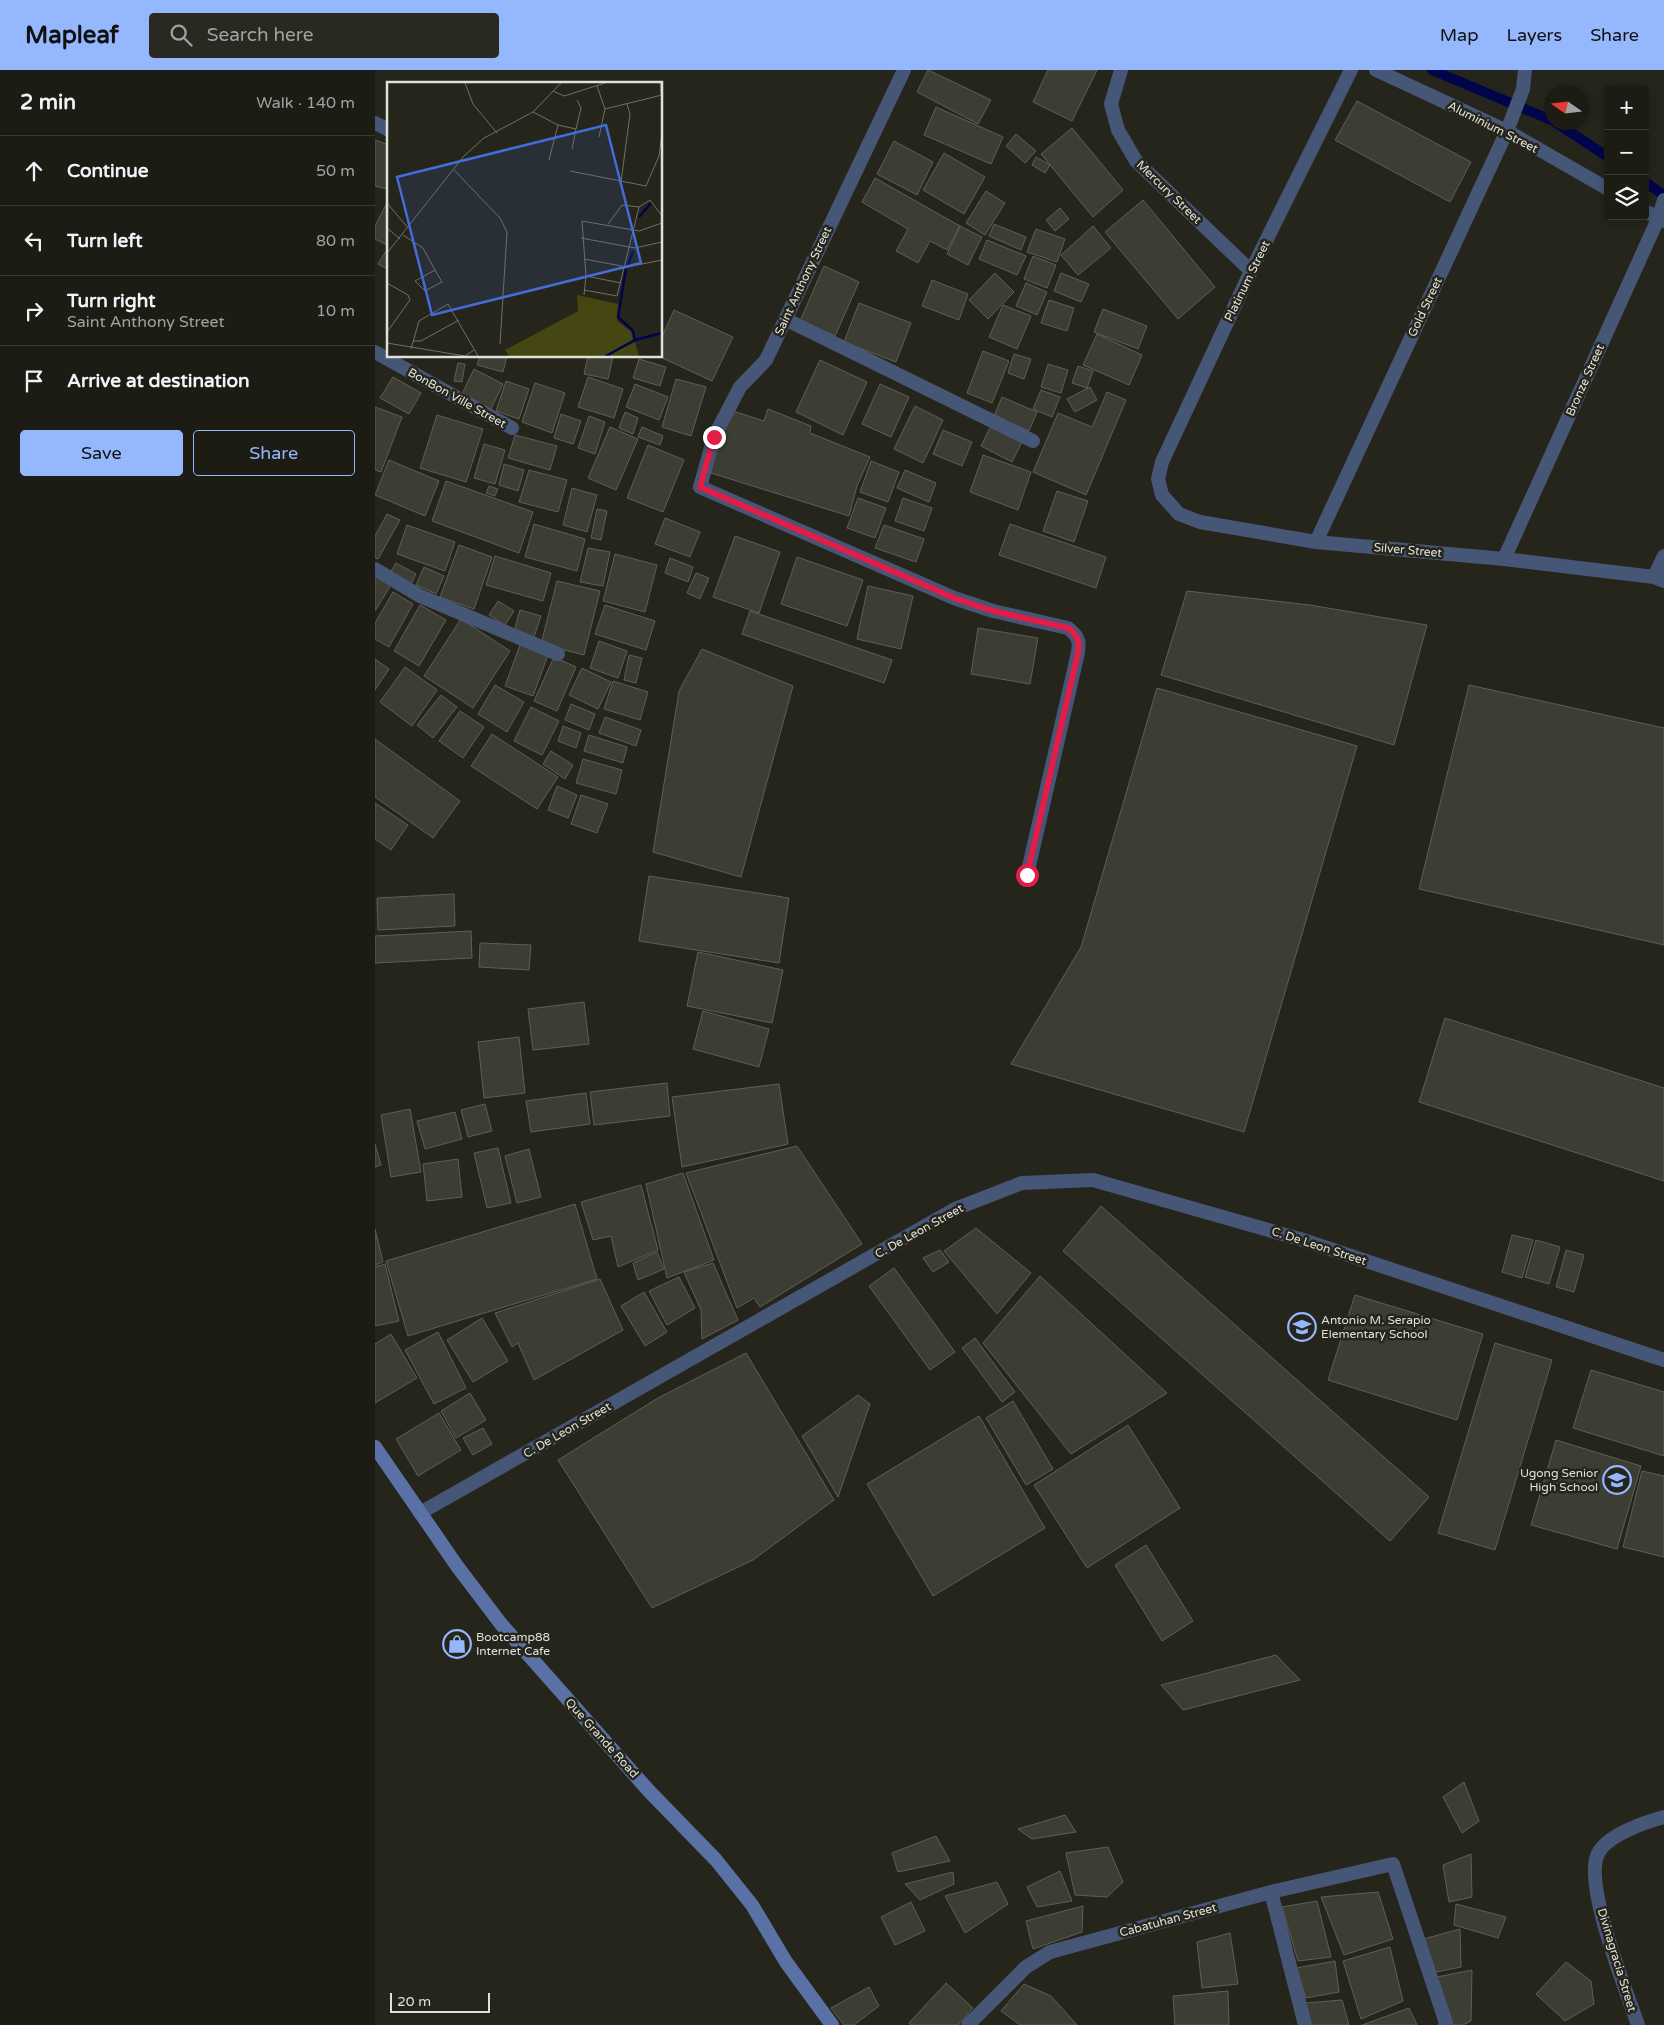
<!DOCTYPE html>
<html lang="en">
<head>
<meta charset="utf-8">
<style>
	:root { --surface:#1c1c14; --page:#292922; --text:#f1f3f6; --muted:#a0a1a0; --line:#3a3a34; --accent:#94b7fd }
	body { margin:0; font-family:"Varela Round",sans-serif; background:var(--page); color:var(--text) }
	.controls { position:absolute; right:15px; top:15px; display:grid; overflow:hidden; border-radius:5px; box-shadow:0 2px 8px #0003 }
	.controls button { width:45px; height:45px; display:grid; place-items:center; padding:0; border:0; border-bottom:1px solid var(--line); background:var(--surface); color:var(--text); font:25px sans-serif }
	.compass { position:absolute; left:1169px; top:15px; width:45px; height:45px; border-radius:50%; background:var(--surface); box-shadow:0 2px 8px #0003; rotate:284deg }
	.scale { position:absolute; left:15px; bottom:12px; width:100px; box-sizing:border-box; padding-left:5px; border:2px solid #e0e1da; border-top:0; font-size:14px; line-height:18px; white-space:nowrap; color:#e0e1da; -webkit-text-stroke:4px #25251b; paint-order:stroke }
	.stop { position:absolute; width:15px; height:15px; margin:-11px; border:4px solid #e11d48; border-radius:50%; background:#fff }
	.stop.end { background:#e11d48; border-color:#fff; box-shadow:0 1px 5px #0008 }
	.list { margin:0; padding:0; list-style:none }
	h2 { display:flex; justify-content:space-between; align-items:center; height:65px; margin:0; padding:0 20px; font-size:21px }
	h2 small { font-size:16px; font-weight:400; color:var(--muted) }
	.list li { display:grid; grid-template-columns:32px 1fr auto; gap:15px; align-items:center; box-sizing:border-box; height:70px; padding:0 20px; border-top:1px solid var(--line) }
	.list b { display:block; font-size:19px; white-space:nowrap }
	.list p { margin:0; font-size:16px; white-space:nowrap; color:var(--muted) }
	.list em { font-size:16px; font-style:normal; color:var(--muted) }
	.actions { display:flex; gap:10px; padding:15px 20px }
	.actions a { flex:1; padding:11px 0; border:1px solid var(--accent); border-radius:5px; text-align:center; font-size:18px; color:var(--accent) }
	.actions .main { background:var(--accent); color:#111 }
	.icon { flex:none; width:28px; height:28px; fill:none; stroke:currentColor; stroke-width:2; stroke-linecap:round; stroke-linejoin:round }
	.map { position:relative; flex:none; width:1289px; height:1955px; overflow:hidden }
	header { display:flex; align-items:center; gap:30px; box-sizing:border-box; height:70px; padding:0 25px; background:var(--accent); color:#111 }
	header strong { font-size:24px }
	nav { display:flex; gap:28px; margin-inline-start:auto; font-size:18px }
	.search { width:350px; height:45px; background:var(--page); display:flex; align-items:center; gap:12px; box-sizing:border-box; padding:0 18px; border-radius:5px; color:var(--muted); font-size:19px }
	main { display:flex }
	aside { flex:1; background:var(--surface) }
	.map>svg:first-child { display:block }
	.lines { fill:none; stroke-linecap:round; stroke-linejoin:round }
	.stream { stroke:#00054b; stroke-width:10 }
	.building { fill:#3d3e33; stroke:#5f5f54 }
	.service { stroke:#465676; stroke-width:14 }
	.minor { stroke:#465676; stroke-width:14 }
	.secondary { stroke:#5971a4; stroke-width:14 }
	.route { stroke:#e11d48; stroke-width:6 }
	.labels { text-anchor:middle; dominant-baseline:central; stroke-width:5; stroke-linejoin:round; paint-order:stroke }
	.street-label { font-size:12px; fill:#e0e1da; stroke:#25251b }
	.poi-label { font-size:12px; fill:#e0e1da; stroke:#25251b; text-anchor:start }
	.inset-river { fill:none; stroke:#00054b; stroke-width:2.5 }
	.inset-road { fill:none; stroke:#707067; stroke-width:1 }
	.view { fill:#446bd8; fill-opacity:0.15; stroke:#446bd8; stroke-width:2.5 }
	.inset-edge { fill:none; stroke:#e0e1da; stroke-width:2.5 }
</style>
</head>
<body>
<header>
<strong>Mapleaf</strong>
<div class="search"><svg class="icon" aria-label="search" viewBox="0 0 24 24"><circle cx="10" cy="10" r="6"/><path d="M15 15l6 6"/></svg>Search here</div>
<nav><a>Map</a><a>Layers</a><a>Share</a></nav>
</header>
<main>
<aside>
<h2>2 min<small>Walk · 140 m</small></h2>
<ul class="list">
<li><svg class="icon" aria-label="ahead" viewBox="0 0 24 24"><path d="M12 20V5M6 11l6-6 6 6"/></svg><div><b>Continue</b></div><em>50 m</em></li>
<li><svg class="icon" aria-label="left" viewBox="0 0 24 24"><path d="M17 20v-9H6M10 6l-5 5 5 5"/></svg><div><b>Turn left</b></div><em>80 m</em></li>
<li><svg class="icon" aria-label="right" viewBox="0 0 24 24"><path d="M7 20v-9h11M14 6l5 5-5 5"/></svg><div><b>Turn right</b><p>Saint Anthony Street</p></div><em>10 m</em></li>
<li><svg class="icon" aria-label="arrive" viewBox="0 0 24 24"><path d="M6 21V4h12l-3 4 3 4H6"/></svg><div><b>Arrive at destination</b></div></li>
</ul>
<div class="actions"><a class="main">Save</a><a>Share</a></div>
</aside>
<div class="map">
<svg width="1289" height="1955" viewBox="0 0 1289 1955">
	<rect width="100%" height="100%" fill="#25251b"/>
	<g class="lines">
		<path class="stream" d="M1057 0 1176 50
			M1180 52 1233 87
			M1270 112 1289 125"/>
	</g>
	<path class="building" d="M553 0 616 30 603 54 542 22Z
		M673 0H722L697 51 658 32Z
		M982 31 1096 92 1075 132 960 70Z
		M561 37 628 67 616 94 549 65Z
		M697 58 748 120 718 147 666 84Z
		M641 64 661 81 650 93 631 76Z
		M0 70 14 75V114L12 119 0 116Z
		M519 71 558 92 542 125 502 104Z
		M569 83 610 107 589 144 548 120Z
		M661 87 675 95 670 103 657 95Z
		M500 108 585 156 572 180 555 171 543 193 521 181 533 159 487 132Z
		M611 121 630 133 610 165 591 153Z
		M14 129V176L0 169V156Z
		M768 130 840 217 803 249 730 162Z
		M685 138 694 149 680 161 671 150Z
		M619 154 651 167 646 180 614 166Z
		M585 156 607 167 593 195 572 184Z
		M718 156 736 178 703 205 686 185Z
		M661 159 690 169 682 192 652 182Z
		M612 170 651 186 642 205 604 189Z
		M11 181 14 182V200L3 194Z
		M658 186 681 195 672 218 649 209Z
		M449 196 484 212 460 266 425 251Z
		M620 203 639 222 613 249 594 230Z
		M686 203 714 214 706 232 679 221Z
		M557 210 593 224 584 250 547 236Z
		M651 213 672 222 662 245 641 236Z
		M674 230 699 238 692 261 666 253Z
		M484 233 536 253 521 292 469 272Z
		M628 235 656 246 642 279 614 267Z
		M728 239 772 256 763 279 719 262Z
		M299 240 358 267 337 311 283 286H286V269Z
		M722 264 767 285 754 315 708 295Z
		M608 281 634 291 617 333 592 323Z
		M639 284 656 289 649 309 633 303Z
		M105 286H132L128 302 102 295Z
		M213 286H238L233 309 209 304Z
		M264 289 291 297 285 316 258 308Z
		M445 290 492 312 468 365 421 342Z
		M83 293 90 294 87 312 79 311Z
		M673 294 693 300 686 323 666 317Z
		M703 296 718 301 712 318 697 313Z
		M99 299 128 314 116 339 87 324Z
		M18 307 46 323 34 344 5 328Z
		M213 307 248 319 239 348 203 337Z
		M301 309 331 317 316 366 287 357Z
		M131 311 154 319 144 349 121 341Z
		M160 313 190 323 177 363 147 352Z
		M260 314 293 327 284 350 251 337Z
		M505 314 534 327 516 367 487 354Z
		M715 317 722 330 700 342 692 329Z
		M666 320 685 327 677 347 658 339Z
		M732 322 751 330 711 425 658 402 683 343 717 357Z
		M627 327 662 342 654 361 619 346Z
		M540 336 568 350 548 393 519 379Z
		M0 337 27 347 6 402 0 400Z
		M393 339 436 356 435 363 495 387 482 416 474 446 336 403 345 360 358 341 389 351Z
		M250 342 263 348 258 364 244 358Z
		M186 344 206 351 198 374 179 368Z
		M62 345 108 359 91 412 45 398Z
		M214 346 230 352 220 384 203 378Z
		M617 354 648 370 637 392 606 376Z
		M235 357 263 369 241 420 213 408Z
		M267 357 288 366 285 375 263 367Z
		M568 360 597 372 587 396 558 384Z
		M140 365 182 376 175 400 133 388Z
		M109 374 130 380 120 414 99 408Z
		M273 375 309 390 288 442 252 428Z
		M608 385 656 402 643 440 595 422Z
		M14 390 64 411 50 446 0 425Z
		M496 391 524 402 513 432 485 422Z
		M129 394 149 400 143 421 124 415Z
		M154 400 192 410 183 442 144 432Z
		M530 400 561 413 554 432 522 418Z
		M71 411 158 442 144 483 57 451Z
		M114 416 123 419 120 426 111 423Z
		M197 418 222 425 212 462 188 455Z
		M682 421 713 431 699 472 668 461Z
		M483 428 511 438 500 468 472 458Z
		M528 428 557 438 549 461 520 451Z
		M222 439 232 441 226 470 216 468Z
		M12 444 25 450 3 489 0 488V466Z
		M290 448 325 462 315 487 280 474Z
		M159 454 210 469 202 501 150 487Z
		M635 454 731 487 721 518 624 485Z
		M32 455 80 472 70 501 22 484Z
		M509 455 549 469 541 492 500 478Z
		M360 466 405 482 384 543 338 527Z
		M84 475 117 487 99 539 65 527Z
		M213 478 235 482 228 516 205 512Z
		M240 484 282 495 270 542 228 531Z
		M120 486 176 503 168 531 111 515Z
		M422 487 488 510 472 556 406 534Z
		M295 488 318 497 313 512 290 503Z
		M21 493 41 504 36 514 15 503Z
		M49 497 69 506 61 524 41 515Z
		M321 503 334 508 325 529 312 523Z
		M0 506 16 515 0 541Z
		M182 511 225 521 209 585 166 574Z
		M493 516 538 526 526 579 482 569Z
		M812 521 935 535 1052 555 1019 675 786 605Z
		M18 522 38 534 14 577 0 569V553Z
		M123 531 139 541 130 555 114 545Z
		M45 535 71 550 44 596 19 581Z
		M230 535 280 551 271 580 220 564Z
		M145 540 166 546 159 567 139 561Z
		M375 541 517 590 509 613 367 564Z
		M86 549 135 581 98 638 49 606Z
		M603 558 663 568 655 614 596 604Z
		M224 571 252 581 243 608 215 598Z
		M145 575 173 585 158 626 130 616Z
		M327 579 418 616 366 807 278 782 304 621Z
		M254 585 267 588 261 613 249 610Z
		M179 587 201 597 182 641 159 631Z
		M0 589 14 599 0 620Z
		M30 597 62 620 37 656 5 632Z
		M207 598 236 612 223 639 194 625Z
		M238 611 273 622 265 650 229 639Z
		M120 615 149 632 132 662 103 644Z
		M1094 615 1289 658V875L1044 819Z
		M782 618 982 676 869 1062 636 994 706 877Z
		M66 625 82 637 58 668 42 655Z
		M196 634 220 644 214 660 190 650Z
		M156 637 184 651 167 685 139 671Z
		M85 641 109 657 88 688 64 671Z
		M230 647 266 660 261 676 224 663Z
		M188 656 206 663 201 678 183 671Z
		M117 664 183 707 162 739 96 696Z
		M214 665 252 677 248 693 209 681Z
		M0 669 85 731 58 768 0 727Z
		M176 681 198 695 190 709 168 694Z
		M208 689 247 700 241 724 201 713Z
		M182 716 202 725 193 748 173 740Z
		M206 725 233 734 222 763 196 754Z
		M0 733 33 755 16 780 0 769Z
		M274 806 414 828 404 893 264 871Z
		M79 824 80 856 3 860 2 828Z
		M96 861 97 888 0 893V866Z
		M105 873 156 875 154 900 104 897Z
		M323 882 408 900 397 953 312 936Z
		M209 932 214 974 158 980 153 939Z
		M328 941 394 959 384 997 318 979Z
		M1070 948 1289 1018V1111L1044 1032Z
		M144 967 150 1023 109 1028 103 972Z
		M292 1013 295 1046 219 1055 215 1022Z
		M404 1014 413 1074 307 1097 297 1027Z
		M211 1023 215 1054 156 1062 151 1031Z
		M110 1034 117 1061 93 1067 86 1040Z
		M35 1039 46 1102 16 1107 6 1045Z
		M80 1042 87 1069 50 1079 42 1051Z
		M0 1074 6 1095 0 1097Z
		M422 1076 487 1174 385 1237 379 1228 362 1238 311 1103Z
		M123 1078 136 1133 112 1138 99 1083Z
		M154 1079 166 1127 142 1133 130 1086Z
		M83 1089 87 1127 52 1131 48 1094Z
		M308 1103 339 1190 292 1208 271 1114Z
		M266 1115 283 1180 243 1197 236 1166 218 1170 206 1132Z
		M200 1134 222 1209 33 1266 11 1191Z
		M726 1136 1054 1427 1015 1471 688 1181Z
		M601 1158 656 1203 622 1244 569 1181Z
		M0 1159 8 1192 0 1195Z
		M1137 1165 1158 1170 1147 1208 1127 1202Z
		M1161 1170 1185 1177 1174 1214 1150 1207Z
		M565 1180 574 1192 558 1202 548 1188Z
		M1191 1180 1209 1185 1199 1222 1181 1217Z
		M282 1182 289 1199 263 1210 258 1193Z
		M338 1193 363 1250 327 1269 326 1240 309 1202Z
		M10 1194 24 1251 0 1256V1197Z
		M519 1198 580 1282 555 1300 494 1216Z
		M665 1206 792 1323 696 1384 608 1273Z
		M304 1207 320 1238 292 1255 274 1221Z
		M225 1209 248 1260 159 1310 143 1273 137 1277 120 1243Z
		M269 1222 292 1262 270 1276 246 1236Z
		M980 1225 1108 1264 1082 1350 953 1310Z
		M107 1248 133 1291 98 1312 72 1270Z
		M63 1262 91 1318 59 1334 30 1280Z
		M16 1264 42 1308 0 1333V1274Z
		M600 1268 640 1322 627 1332 587 1278Z
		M1120 1273 1177 1290 1120 1480 1063 1463Z
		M371 1283 459 1430 378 1490 277 1538 183 1390 283 1328Z
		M1216 1300 1289 1322V1386L1198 1358Z
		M95 1323 111 1350 81 1368 66 1341Z
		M483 1325 495 1334 463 1427 427 1366Z
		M638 1331 678 1399 651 1415 611 1348Z
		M64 1343 86 1380 43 1406 21 1369Z
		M604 1346 670 1458 558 1526 492 1414Z
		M753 1355 805 1438 712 1498 659 1415Z
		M108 1358 117 1374 98 1385 88 1368Z
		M1181 1370 1266 1396 1242 1479 1156 1455Z
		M1267 1401 1289 1406V1487L1248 1477Z
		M771 1475 818 1551 787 1571 740 1495Z
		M901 1585 925 1610 808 1640 786 1615Z
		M1089 1712 1104 1751 1087 1763 1068 1727Z
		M690 1745 701 1762 657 1769 643 1759Z
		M561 1766 575 1791 523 1802 517 1783Z
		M733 1777 748 1812 732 1827 700 1825 691 1783Z
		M1096 1784 1097 1827 1074 1832 1068 1795Z
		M685 1801 697 1831 662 1837 652 1817Z
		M578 1802 579 1814 545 1830 530 1814Z
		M622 1812 633 1834 590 1863 570 1826Z
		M1003 1822 1018 1869 969 1885 946 1827Z
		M942 1831 956 1887 923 1891 907 1837Z
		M536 1832 550 1861 520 1875 506 1847Z
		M1081 1834 1131 1847 1123 1868 1079 1855Z
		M708 1836 707 1862 658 1879 651 1851Z
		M1085 1859 1086 1897 1056 1903 1045 1870Z
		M855 1863 863 1914 827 1918 822 1872Z
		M1015 1877 1028 1931 986 1949 968 1891Z
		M960 1891 964 1922 931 1928 921 1898Z
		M1191 1892 1216 1911 1219 1934 1190 1951 1161 1924Z
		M1097 1900 1096 1951 1088 1955H1075L1062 1907Z
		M571 1913 598 1938 583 1955H536L534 1953Z
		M649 1914 676 1926 702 1955H645L626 1941Z
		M494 1917 504 1936 479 1955H469L456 1938Z
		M853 1921 854 1955H800L798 1926Z
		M967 1930 974 1955H936L931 1933Z
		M1034 1938 1042 1955H987Z"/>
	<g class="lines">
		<path class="service" d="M410 249 658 371
			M325 417 579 528 618 541 693 558C705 567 705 574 702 587L652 805"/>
		<path class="minor" d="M746 0 736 34 743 60 761 91 876 201
			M976 0 876 201 787 392 783 409 787 425 804 444 825 452 941 472 1129 489 1279 507 1289 511
			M1001 0 1132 61 1233 119
			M0 53 14 60
			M1270 141 1289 151
			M0 282 137 358
			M325 417 339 367 365 317 391 290 529 0
			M941 472 1132 61 1148 19 1150 0
			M1129 489 1283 149 1289 130
			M0 499 45 526 183 584
			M1279 507 1289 486
			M45 1443 580 1139 647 1113 718 1110 925 1169 1289 1290
			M896 1822 930 1955
			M593 1955 651 1897 675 1882 896 1822 1018 1794 1071 1953 1070 1955
			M1263 1955C1251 1920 1210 1818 1222 1786 1229 1766 1270 1752 1289 1747"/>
		<path class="secondary" d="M0 1377 82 1496 126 1554 274 1721 341 1790 377 1835 411 1892 457 1955"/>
	</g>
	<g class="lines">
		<path class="route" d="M339 367 325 417 579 528 618 541 693 558C705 567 705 574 702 587L652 805"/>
	</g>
	<defs>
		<symbol id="school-ring" viewBox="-11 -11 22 22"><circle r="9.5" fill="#25251b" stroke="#94b7fd" stroke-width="1.5"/><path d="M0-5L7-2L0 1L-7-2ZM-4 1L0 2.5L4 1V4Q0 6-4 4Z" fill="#94b7fd"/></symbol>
		<symbol id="shop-ring" viewBox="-11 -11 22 22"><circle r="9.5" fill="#25251b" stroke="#94b7fd" stroke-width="1.5"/><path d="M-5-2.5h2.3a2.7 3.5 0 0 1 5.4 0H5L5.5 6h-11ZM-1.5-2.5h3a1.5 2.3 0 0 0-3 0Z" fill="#94b7fd"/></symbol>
	</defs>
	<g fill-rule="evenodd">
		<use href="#school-ring" x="911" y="1241" width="32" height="32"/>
		<use href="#school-ring" x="1226" y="1394" width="32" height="32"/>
		<use href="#shop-ring" x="66" y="1558" width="32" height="32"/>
	</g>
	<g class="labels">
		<g class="street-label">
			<text transform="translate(1118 57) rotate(27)">Aluminium Street</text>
			<text transform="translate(794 122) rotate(44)">Mercury Street</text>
			<text transform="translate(428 211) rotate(-65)">Saint Anthony Street</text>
			<text transform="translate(872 211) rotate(-64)">Platinum Street</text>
			<text transform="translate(1050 237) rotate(-65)">Gold Street</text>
			<text transform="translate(1210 310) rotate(-66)">Bronze Street</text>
			<text transform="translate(82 328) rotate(29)">BonBon Ville Street</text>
			<text transform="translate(1033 480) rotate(5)">Silver Street</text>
			<text transform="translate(544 1161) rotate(-29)">C. De Leon Street</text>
			<text transform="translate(944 1176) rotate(18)">C. De Leon Street</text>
			<text transform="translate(192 1360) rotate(-30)">C. De Leon Street</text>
			<text transform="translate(227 1668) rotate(48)">Que Grande Road</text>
			<text transform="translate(793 1850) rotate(-15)">Cabatuhan Street</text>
			<text transform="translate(1242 1890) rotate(73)">Divinagracia Street</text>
		</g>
		<g class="poi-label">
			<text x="946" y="1250">Antonio M. Serapio<tspan x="946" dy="14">Elementary School</tspan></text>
			<text x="1223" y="1403" text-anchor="end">Ugong Senior<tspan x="1223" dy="14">High School</tspan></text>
			<text x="101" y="1567">Bootcamp88<tspan x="101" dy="14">Internet Cafe</tspan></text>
		</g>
	</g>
	<g transform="translate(12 12)">
		<rect width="275" height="275" fill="#25251b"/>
		<path d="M190 213 231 222 230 239 244 249 246 258 217 274H122L118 268 191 229ZM248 260 252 274H221L227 270Z" fill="#464612"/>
		<path class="inset-river" d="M252 135 264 121M241 184 246 169M239 187 231 235 246 249 248 258M219 274 248 258 275 251"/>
		<path class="inset-road" d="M78 1 86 22 110 51M273 1 275 19M210 4 218 27 212 55M166 9 177 14 218 1M218 27 275 13M146 30 171 43 189 47 185 67M189 47 194 26 190 18M162 78 171 43M66 87 113 136 120 150 113 262M183 89 259 104 272 74 275 51M234 100 243 32 240 22M0 121 21 146M221 142 235 123 252 125M0 146 13 157M16 153 36 166 48 188 55 200 38 209 28 199 48 188M194 156 248 166 275 160M0 171 77 74 97 56 146 30 174 1M197 177 240 185 275 178M199 194 234 201M0 201 21 213 23 218 0 250M197 208 230 214 252 125 263 118 275 134M197 213 199 194 195 139 252 149 275 141M26 259H34L72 238M0 261 78 274 87 268M24 267 32 239 61 222 91 274"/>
		<path class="view" d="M219 43 254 181 45 233 10 95Z"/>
		<rect width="275" height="275" class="inset-edge"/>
	</g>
</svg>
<div class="controls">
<button>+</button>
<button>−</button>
<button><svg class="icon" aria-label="layers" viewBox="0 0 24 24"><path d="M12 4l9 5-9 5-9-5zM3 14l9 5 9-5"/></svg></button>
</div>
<svg class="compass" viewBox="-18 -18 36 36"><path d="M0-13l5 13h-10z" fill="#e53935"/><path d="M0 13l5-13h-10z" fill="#a0a1a0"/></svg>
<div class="scale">20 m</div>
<div class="stop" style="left:652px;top:805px"></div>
<div class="stop end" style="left:339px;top:367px"></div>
</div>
</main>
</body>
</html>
